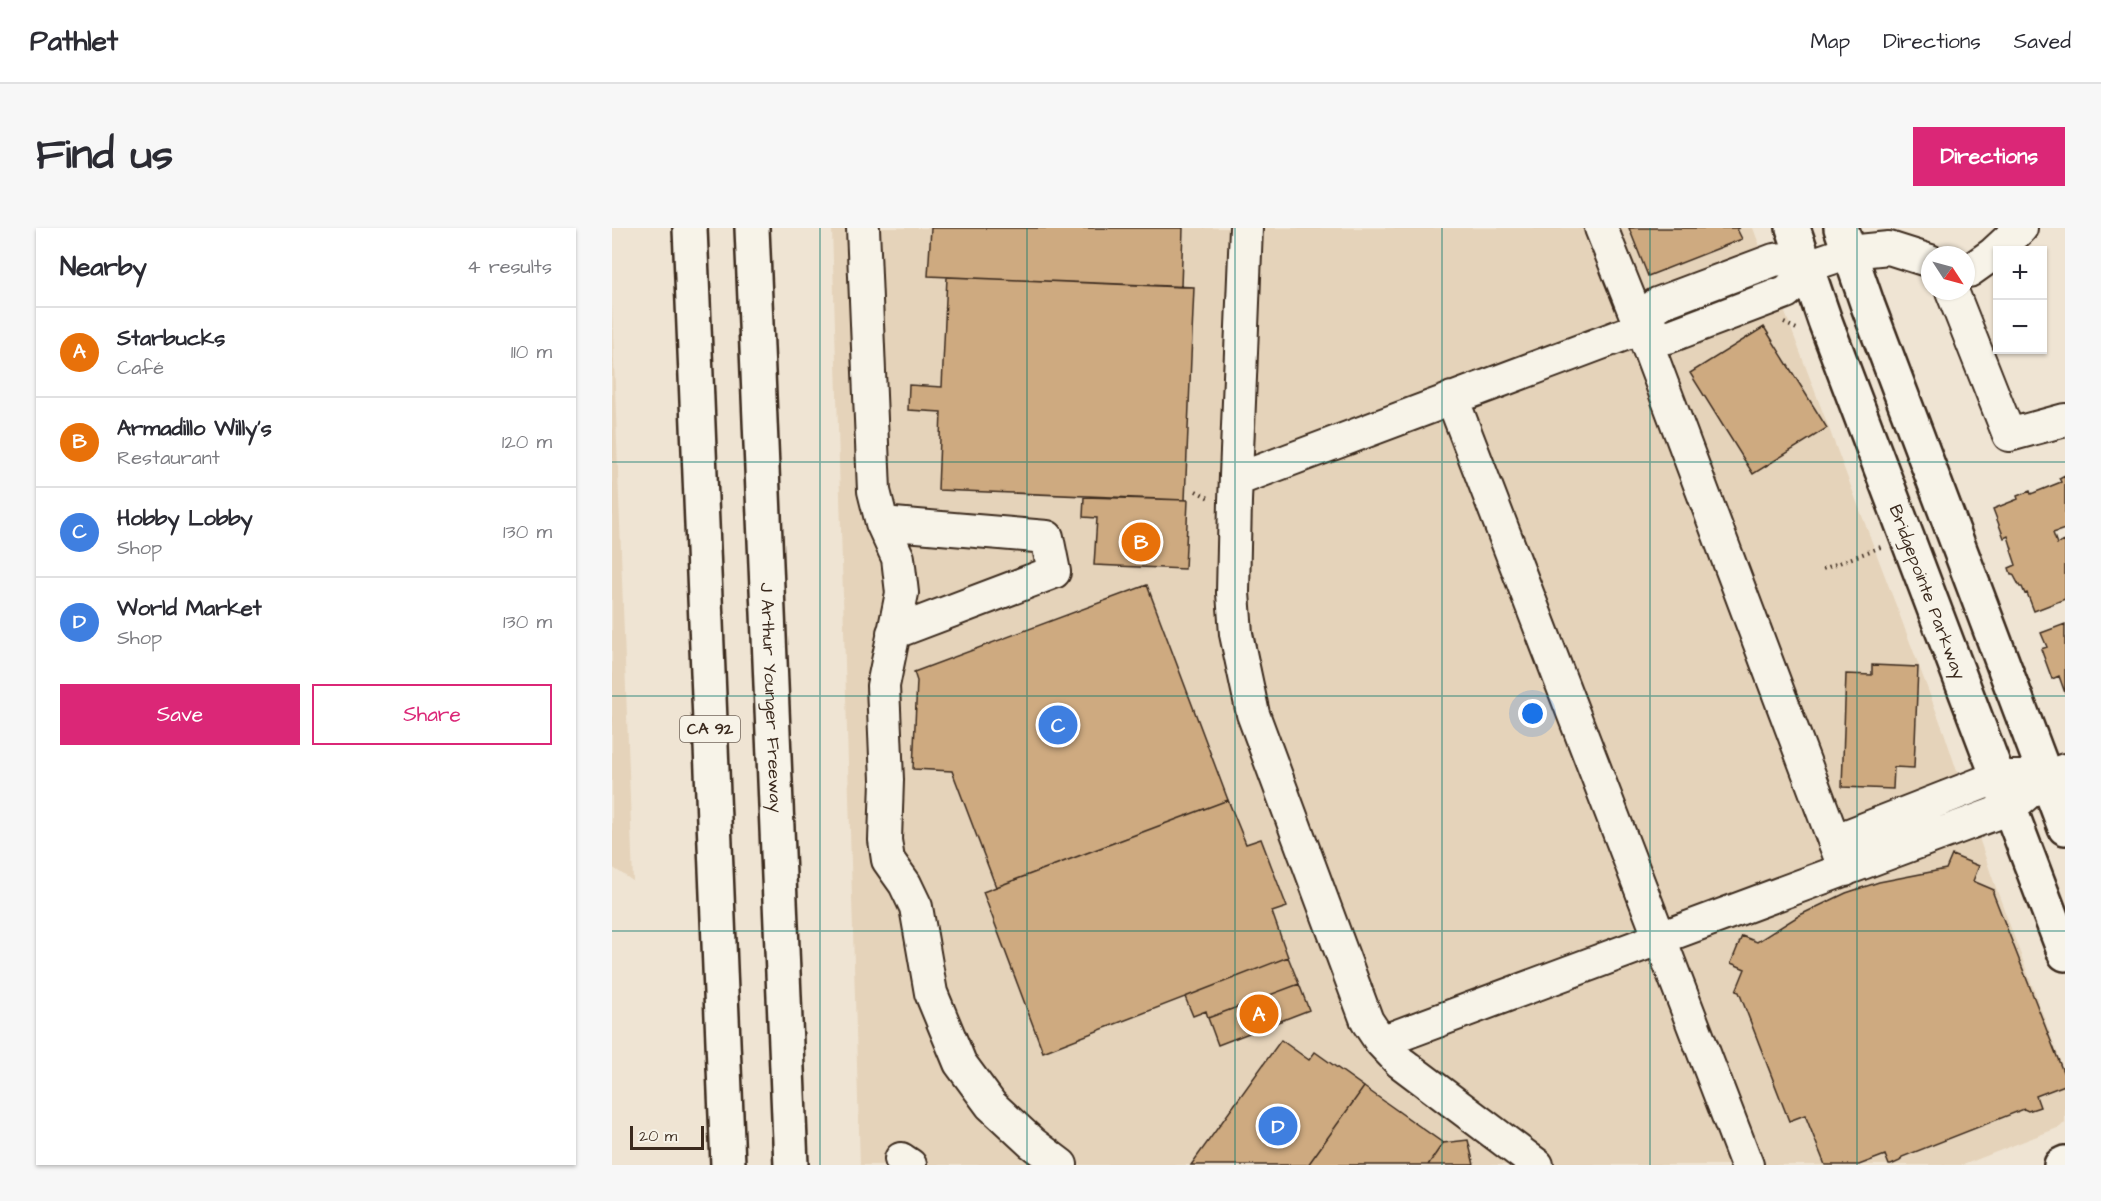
<!DOCTYPE html>
<html lang="en">
<head>
<meta charset="utf-8">
<style>
	:root { --surface:#fff; --page:#f7f7f7; --text:#2b2b33; --muted:#7c7c81; --line:#e1e1e2; --accent:#db2777 }
	body { margin:0; font-family:"Architects Daughter",sans-serif; background:var(--page); color:var(--text) }
	.controls { position:absolute; right:18px; top:18px; display:grid; overflow:hidden; border-radius:0px; box-shadow:0 2px 4px #0004 }
	.controls button { width:54px; height:54px; display:grid; place-items:center; padding:0; border:0; border-bottom:2px solid var(--line); background:var(--surface); color:var(--text); font:30px sans-serif }
	.compass { position:absolute; left:1309px; top:18px; width:54px; height:54px; border-radius:50%; background:var(--surface); box-shadow:0 2px 4px #0004; rotate:126deg }
	.scale { position:absolute; left:18px; bottom:15px; width:74px; box-sizing:border-box; padding-left:6px; border:3px solid #3b2a1e; border-top:0; font-size:16px; line-height:21px; white-space:nowrap; color:#3b2a1e; -webkit-text-stroke:4px #f7f3e8; paint-order:stroke }
	.you { position:absolute; left:921px; top:486px; width:21px; height:21px; margin:-15px; border:4px solid #fff; border-radius:50%; background:#1a73e8; box-shadow:0 0 0 9px #1a73e833 }
	.badge { display:grid; place-items:center; width:39px; height:39px; border-radius:50%; background:var(--accent); color:#fff; font-size:20px; font-weight:700 }
	.pin { position:absolute; translate:-50% -50%; border:3px solid #fff; box-shadow:0 2px 6px #0006 }
	.list { margin:0; padding:0; list-style:none }
	h2 { display:flex; justify-content:space-between; align-items:center; height:78px; margin:0; padding:0 24px; font-size:26px }
	h2 small { font-size:20px; font-weight:400; color:var(--muted) }
	.list li { display:grid; grid-template-columns:39px 1fr auto; gap:18px; align-items:center; box-sizing:border-box; height:90px; padding:0 24px; border-top:2px solid var(--line) }
	.list b { display:block; font-size:22px; white-space:nowrap }
	.list p { margin:0; font-size:20px; white-space:nowrap; color:var(--muted) }
	.list em { font-size:20px; font-style:normal; color:var(--muted) }
	.actions { display:flex; gap:12px; padding:18px 24px }
	.actions a { flex:1; padding:14px 0; border:2px solid var(--accent); border-radius:0px; text-align:center; font-size:21px; color:var(--accent) }
	.actions .main { background:var(--accent); color:#fff }
	.map { position:relative; flex:none; width:1453px; height:937px; overflow:hidden; border-radius:0px }
	header { display:flex; align-items:center; gap:36px; box-sizing:border-box; height:84px; padding:0 30px; background:var(--surface); border-bottom:2px solid var(--line) }
	header strong { font-size:28px }
	nav { display:flex; gap:33px; margin-inline-start:auto; font-size:21px }
	.intro { display:flex; align-items:center; justify-content:space-between; box-sizing:border-box; height:144px; padding:0 36px }
	h1 { margin:0; font-size:42px }
	.button { padding:15px 27px; border-radius:0px; background:var(--accent); color:#fff; font-size:21px; font-weight:700 }
	main { display:flex; gap:36px; padding:0 36px }
	aside { flex:1; background:var(--surface); border-radius:0px; box-shadow:0 2px 4px #0004 }
	.map>svg:first-child { display:block }
	.built { fill:#e5d3ba }
	.building { fill:#ceaa80; stroke:#3b2a1e; stroke-width:1.5 }
	.lines { fill:none; stroke-linecap:round; stroke-linejoin:round }
	.minor-casing { stroke:#3b2a1e; stroke-width:36 }
	.major-casing { stroke:#3b2a1e; stroke-width:38 }
	.highway-casing { stroke:#3b2a1e; stroke-width:38 }
	.path { stroke:#3b2a1e; stroke-width:4; stroke-dasharray:1.5 4.5; stroke-linecap:butt }
	.minor { stroke:#f7f3e8; stroke-width:32 }
	.major { stroke:#f7f3e8; stroke-width:33 }
	.highway { stroke:#f7f3e8; stroke-width:33 }
	.grid { fill:none; stroke:#0f766e; stroke-width:1.5; stroke-opacity:0.55 }
	.labels { text-anchor:middle; dominant-baseline:central; stroke-width:5; stroke-linejoin:round; paint-order:stroke }
	.shield { fill:#f7f3e8; stroke:#73665b; stroke-width:1.5 }
	.shield-label { font-size:16px; font-weight:bold; fill:#3b2a1e }
	.street-label { font-size:18px; fill:#3b2a1e; stroke:#f7f3e8 }
</style>
</head>
<body>
<header>
<strong>Pathlet</strong>
<nav><a>Map</a><a>Directions</a><a>Saved</a></nav>
</header>
<div class="intro"><h1>Find us</h1><a class="button">Directions</a></div>
<main>
<aside>
<h2>Nearby<small>4 results</small></h2>
<ul class="list">
<li><span class="badge" style="background:#e8710a">A</span><div><b>Starbucks</b><p>Café</p></div><em>110 m</em></li>
<li><span class="badge" style="background:#e8710a">B</span><div><b>Armadillo Willy's</b><p>Restaurant</p></div><em>120 m</em></li>
<li><span class="badge" style="background:#3f7fe0">C</span><div><b>Hobby Lobby</b><p>Shop</p></div><em>130 m</em></li>
<li><span class="badge" style="background:#3f7fe0">D</span><div><b>World Market</b><p>Shop</p></div><em>130 m</em></li>
</ul>
<div class="actions"><a class="main">Save</a><a>Share</a></div>
</aside>
<div class="map">
<svg width="1453" height="937" viewBox="0 0 1453 937">
	<rect width="100%" height="100%" fill="#efe4d3"/>
	<filter id="ink" filterUnits="userSpaceOnUse"><feTurbulence type="fractalNoise" baseFrequency=".0167" numOctaves="2"/><feDisplacementMap in="SourceGraphic" scale="12" xChannelSelector="R" yChannelSelector="G"/><feConvolveMatrix kernelMatrix="1 2 1 2 8 2 1 2 1" color-interpolation-filters="sRGB"/></filter>
	<g filter="url(#ink)">
		<path class="built" d="M220 0H1141L1332 504 1380 649 1453 846V894L1448 899 1351 937H248Z
			M0 77 21 653 0 639Z"/>
		<path class="building" d="M319 0H571L569 59 316 48Z
			M1017 0H1128L1125 1 1130 11 1036 48Z
			M335 49 582 59 573 272 326 262 329 184 296 182 297 157 330 159Z
			M1152 99 1215 200 1141 246 1078 145Z
			M1453 247V301L1441 305 1445 316 1453 313V371L1422 383 1415 365 1413 366 1410 359H1408L1401 346H1399L1397 340 1404 337 1399 322 1400 321 1396 308 1392 310 1381 281 1406 271 1405 268 1418 263 1419 266 1449 254 1447 250Z
			M472 269 576 272 573 341 482 337 485 290 471 289Z
			M535 357 616 572 384 659 340 543 301 541 305 453 302 444Z
			M1453 396V465L1447 448 1440 451 1429 421 1435 419 1429 405Z
			M1260 437 1306 439 1302 540 1282 539 1281 561 1230 559 1234 446 1260 447Z
			M616 572 634 616 649 611 675 679 660 684 676 729 431 824 371 664Z
			M1340 627 1367 638 1361 653 1382 662 1381 665 1453 849V857L1424 868 1428 879 1416 883 1412 881 1290 929 1288 933 1279 937H1277L1273 927 1247 937H1213L1193 887 1177 893 1127 764 1124 763 1133 741 1119 735 1130 708 1145 714 1188 687 1234 665 1267 654 1334 641Z
			M676 729 687 756 596 790 594 783 581 788 573 769Z
			M687 756 697 782 606 817 596 790Z
			M669 812 697 832 703 824 752 859 696 937H579Z
			M752 859 831 915 816 937H696Z
			M856 912 862 937H816L831 915Z"/>
		<g class="lines">
			<defs>
				<path id="minor" d="M251 0 262 263 270 295 286 330 290 365 271 458 275 552 273 612 276 632 293 656 304 679 319 765 348 835 379 877 420 915 449 937
					M634 0 623 273 621 365 624 406 641 486 755 793 769 814 788 834 925 937
					M989 0 1029 100 1233 642
					M1193 39 1237 24 1277 20 1318 33
					M1354 42 1357 43 1381 26 1409 0
					M1340 63 1397 207 1453 192
					M1029 100 1056 109 1174 64 1190 50 1193 39
					M840 170 1135 937
					M624 252 1029 100 1045 76 1162 32C1175 30 1183 32 1193 39
					M270 295 435 309 442 344 281 405
					M1222 613 1386 549H1412
					M769 814 1398 580 1434 549 1453 542
					M289 931 298 937"/>
				<g id="major">
					<path id="s1" d="M1181 0 1213 93 1453 726"/>
					<path d="M1229 0 1256 78 1453 600"/>
					<path d="M1449 937 1453 935"/>
				</g>
				<g id="highway">
					<path d="M78 0 116 937"/>
					<path id="s2" d="M140 0 179 937"/>
				</g>
			</defs>
			<use href="#minor" class="minor-casing"/>
			<use href="#major" class="major-casing"/>
			<use href="#highway" class="highway-casing"/>
			<path class="path" d="M1172 95 1187 102
				M584 263 597 270
				M1211 341 1269 319"/>
			<use href="#minor" class="minor"/>
			<use href="#major" class="major"/>
			<use href="#highway" class="highway"/>
		</g>
	</g>
	<path class="grid" d="M208 0V937M415 0V937M623 0V937M830 0V937M1038 0V937M1245 0V937M0 234H1453M0 468H1453M0 703H1453"/>
	<g class="labels">
		<rect class="shield" x="68" y="488" width="60" height="26" rx="4.5"/>
		<g class="shield-label">
			<text x="98" y="501">CA 92</text>
		</g>
		<g class="street-label">
			<text stroke="none"><textPath href="#s1" startOffset="388">Bridgepointe Parkway</textPath></text>
			<text stroke="none"><textPath href="#s2" startOffset="470">J Arthur Younger Freeway</textPath></text>
		</g>
	</g>
</svg>
<div class="controls">
<button>+</button>
<button>−</button>
</div>
<svg class="compass" viewBox="-18 -18 36 36"><path d="M0-13l5 13h-10z" fill="#e53935"/><path d="M0 13l5-13h-10z" fill="#7c7c81"/></svg>
<div class="scale">20 m</div>
<div class="you"></div>
<div class="pin badge" style="left:647px;top:786px;background:#e8710a">A</div>
<div class="pin badge" style="left:529px;top:314px;background:#e8710a">B</div>
<div class="pin badge" style="left:446px;top:497px;background:#3f7fe0">C</div>
<div class="pin badge" style="left:666px;top:898px;background:#3f7fe0">D</div>
</div>
</main>
</body>
</html>
